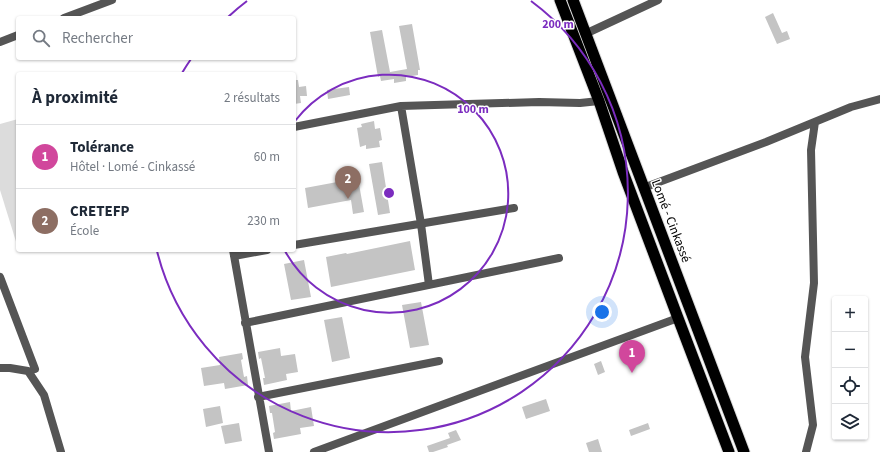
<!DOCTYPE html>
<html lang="fr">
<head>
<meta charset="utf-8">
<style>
	:root { --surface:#fff; --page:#f2f2f3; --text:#1f2937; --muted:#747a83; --line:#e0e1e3; --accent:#7c3aed }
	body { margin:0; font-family:"Source Sans 3",sans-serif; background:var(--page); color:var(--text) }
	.controls { position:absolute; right:12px; bottom:12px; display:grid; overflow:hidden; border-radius:4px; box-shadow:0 1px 3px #0004 }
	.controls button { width:36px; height:36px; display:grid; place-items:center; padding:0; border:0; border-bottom:1px solid var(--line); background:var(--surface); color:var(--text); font:20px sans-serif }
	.you { position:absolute; left:602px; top:312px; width:14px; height:14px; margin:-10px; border:3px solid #fff; border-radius:50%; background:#1a73e8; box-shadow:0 0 0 6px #1a73e833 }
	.badge { display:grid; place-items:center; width:26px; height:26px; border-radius:50%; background:var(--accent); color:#fff; font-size:13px; font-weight:700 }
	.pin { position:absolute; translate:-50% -33px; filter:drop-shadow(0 1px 2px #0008) }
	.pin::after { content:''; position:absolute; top:21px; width:14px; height:12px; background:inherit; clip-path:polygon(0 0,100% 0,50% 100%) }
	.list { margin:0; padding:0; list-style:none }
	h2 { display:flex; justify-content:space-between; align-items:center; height:52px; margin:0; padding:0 16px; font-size:17px }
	h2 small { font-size:13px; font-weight:400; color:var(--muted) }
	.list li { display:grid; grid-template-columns:26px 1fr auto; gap:12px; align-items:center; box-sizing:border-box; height:64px; padding:0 16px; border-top:1px solid var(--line) }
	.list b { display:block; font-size:15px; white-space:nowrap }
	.list p { margin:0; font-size:13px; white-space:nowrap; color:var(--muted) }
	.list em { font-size:13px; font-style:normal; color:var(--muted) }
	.icon { flex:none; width:22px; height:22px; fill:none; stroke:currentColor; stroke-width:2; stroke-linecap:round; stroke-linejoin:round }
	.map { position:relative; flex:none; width:880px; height:452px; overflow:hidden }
	.search { position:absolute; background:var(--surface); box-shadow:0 1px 3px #0004; left:16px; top:16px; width:280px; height:44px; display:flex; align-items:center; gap:10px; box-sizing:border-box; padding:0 14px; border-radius:4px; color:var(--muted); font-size:15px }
	.panel { position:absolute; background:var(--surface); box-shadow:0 1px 3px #0004; left:16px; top:72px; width:280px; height:180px; border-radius:4px }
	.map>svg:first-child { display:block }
	.pitch { fill:#dcdcdc }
	.building { fill:#c4c4c4 }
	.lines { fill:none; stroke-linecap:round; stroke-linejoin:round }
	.trunk-casing { stroke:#dbdbdb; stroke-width:13 }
	.minor { stroke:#555; stroke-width:8 }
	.trunk { stroke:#000; stroke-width:11 }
	.ring { fill:none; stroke:#7b2cbf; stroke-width:2 }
	.labels { text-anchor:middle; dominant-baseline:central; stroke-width:3; stroke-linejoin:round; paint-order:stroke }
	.street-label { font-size:13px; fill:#000; stroke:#fff }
	.centre { fill:#7b2cbf; stroke:#fff; stroke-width:2 }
	.ring-label { font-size:12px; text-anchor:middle; font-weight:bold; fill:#7b2cbf; stroke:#fff; stroke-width:3; stroke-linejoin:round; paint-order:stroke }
</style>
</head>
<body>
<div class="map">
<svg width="880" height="452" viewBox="0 0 880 452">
	<rect width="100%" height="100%" fill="#fff"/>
	<path class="pitch" d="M18 119V248L0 190V124Z"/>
	<path class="building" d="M773 13 782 33 787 31 790 39 777 44 765 17Z
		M412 24 420 70H418V75L406 77V81L394 83V79L381 81 380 76 378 77 370 32 382 30 390 72 407 69 399 26Z
		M294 80H298L299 87 306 86 307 96H300L301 103 294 104Z
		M349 87 350 95 328 99 327 90Z
		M374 121 375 129 380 128 382 140 379 141 380 147 366 149V145L360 147 357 128 362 127 361 124Z
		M382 162 390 213 378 215 369 164Z
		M357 173 364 212 353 214 351 200 308 208 305 188 348 180 347 174Z
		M410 241 415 270 331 287 326 257 346 253 347 254Z
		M304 260 311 297 291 300 284 264Z
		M421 302 429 345 410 348 402 305Z
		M342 317 350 358 332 362 324 320Z
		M280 348 281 356 295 354 298 372 286 374 287 380 264 385 263 378H265L261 358 259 359 258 352Z
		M242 353 243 359 241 360 244 377 247 376 248 385 225 389 224 383 204 386 201 368 220 365 219 357Z
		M601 361 605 372 598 375 594 364Z
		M546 399 550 411 526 419 522 407Z
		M290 402 291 411 311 407 314 426 300 428 301 434 274 439 273 433 275 432 272 413H270L269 406Z
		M220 406 223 423 206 427 203 409Z
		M239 423 242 441 225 444 221 426Z
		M648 423 650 429 631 436 629 430Z
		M456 430 461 440 447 445 448 447 433 452H429L427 446 450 438 448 433Z
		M598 439 602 452H589L586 443Z"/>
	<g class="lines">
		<defs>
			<path id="trunk" d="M560 0 599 101 623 172 678 318 729 452
				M573 0 744 452"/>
		</defs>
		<use href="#trunk" class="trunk-casing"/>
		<path class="minor" d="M64 18 112 0
			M585 34 658 0
			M0 42 18 35
			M401 106 421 224 429 285
			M294 127 401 106 539 102 580 103 599 101
			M643 188 766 142 851 107 880 99
			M294 245 514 208
			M233 250 269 452
			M234 256 267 250
			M0 277 35 369
			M245 323 559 258
			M0 368H10L28 371 44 395 61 452
			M258 397 439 361
			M314 452 678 318
			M806 452 813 425 805 357 814 283 811 150 815 122"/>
		<use href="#trunk" class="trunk"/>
	</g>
	<g class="ring">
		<path d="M295 121A119 119 0 1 1 285 251"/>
		<path d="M182 73A239 239 0 0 1 191 59M228 17A239 239 0 0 1 247 1M531 1A239 239 0 1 1 157 251"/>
	</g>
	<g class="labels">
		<g class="street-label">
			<text transform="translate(671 221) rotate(69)">Lomé - Cinkassé</text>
		</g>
	</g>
	<circle cx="389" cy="193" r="6" class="centre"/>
	<g class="ring-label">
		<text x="558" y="28">200 m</text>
		<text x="473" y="113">100 m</text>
	</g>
</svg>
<div class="controls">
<button>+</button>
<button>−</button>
<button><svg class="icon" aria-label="locate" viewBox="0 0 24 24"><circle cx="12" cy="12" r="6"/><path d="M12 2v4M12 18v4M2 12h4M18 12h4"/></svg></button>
<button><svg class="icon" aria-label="layers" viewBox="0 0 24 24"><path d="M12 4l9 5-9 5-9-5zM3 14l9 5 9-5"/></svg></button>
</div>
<div class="you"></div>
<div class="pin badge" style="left:632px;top:373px;background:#d1479c">1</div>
<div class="pin badge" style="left:348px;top:199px;background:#8d6e63">2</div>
<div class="search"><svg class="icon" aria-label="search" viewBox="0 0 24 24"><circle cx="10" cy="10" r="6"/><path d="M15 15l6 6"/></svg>Rechercher</div>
<section class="panel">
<h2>À proximité<small>2 résultats</small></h2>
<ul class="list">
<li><span class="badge" style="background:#d1479c">1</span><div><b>Tolérance</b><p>Hôtel · Lomé - Cinkassé</p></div><em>60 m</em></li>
<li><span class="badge" style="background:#8d6e63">2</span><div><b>CRETEFP</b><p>École</p></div><em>230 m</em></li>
</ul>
</section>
</div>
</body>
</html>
